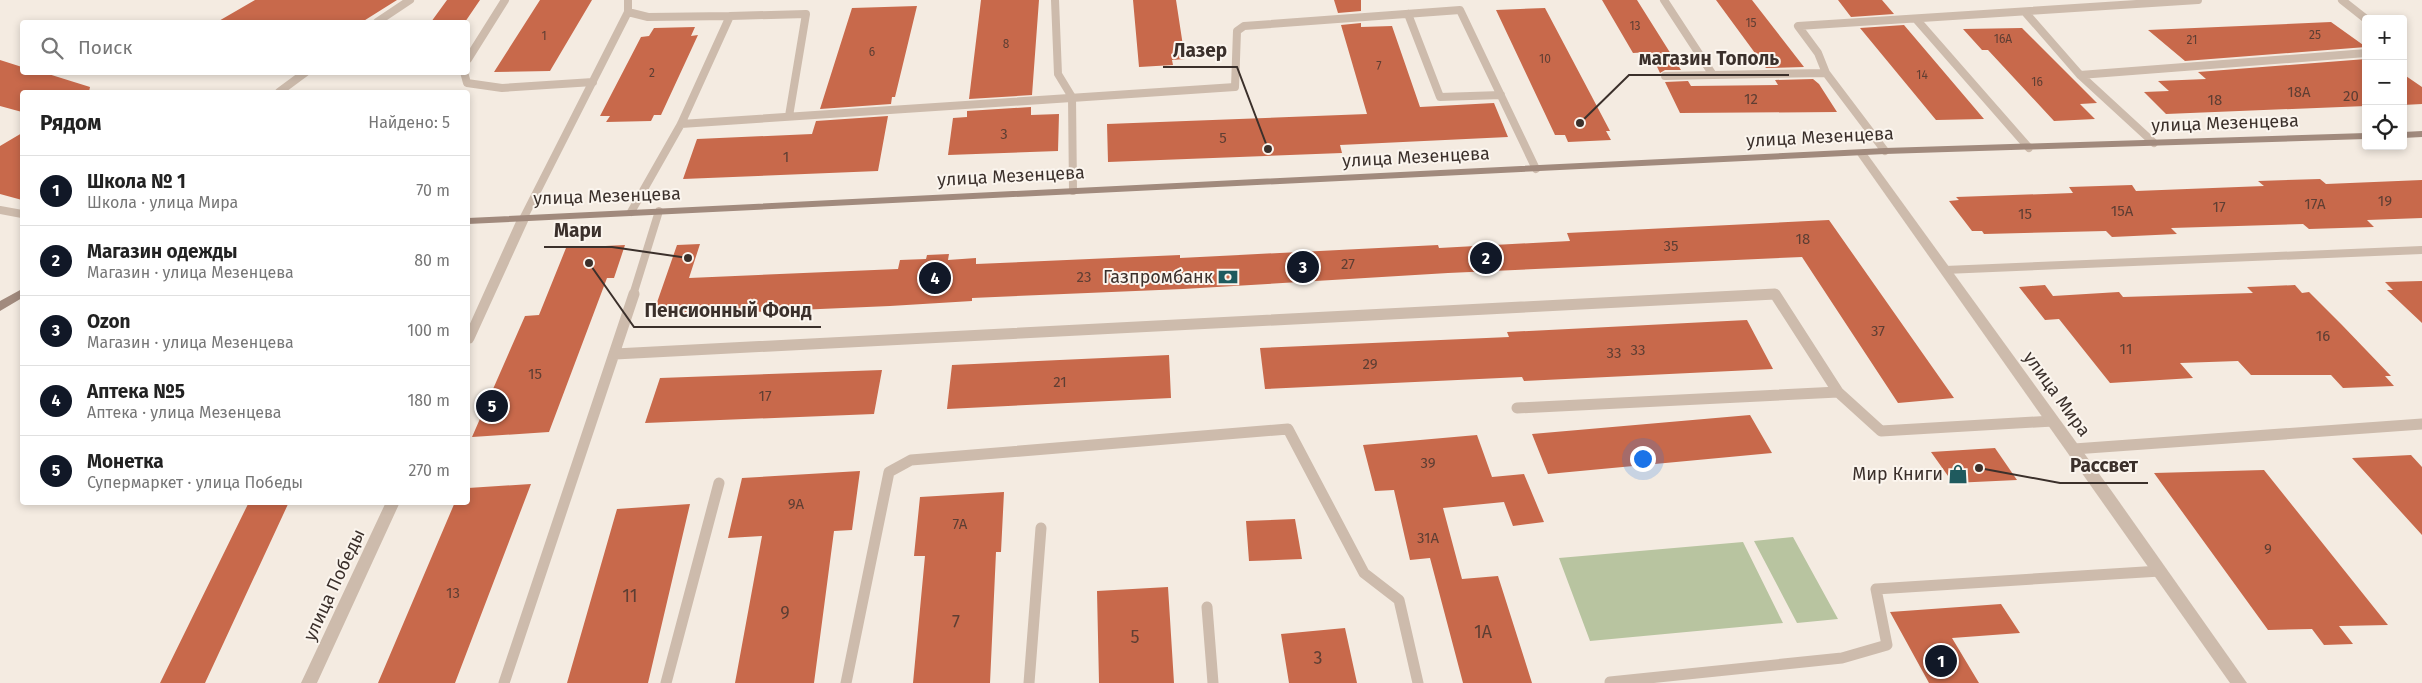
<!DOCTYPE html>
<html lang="ru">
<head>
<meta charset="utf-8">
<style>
	:root { --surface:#fff; --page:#f6f6f6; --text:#222; --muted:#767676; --line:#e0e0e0; --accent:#111827 }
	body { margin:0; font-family:"Fira Sans",sans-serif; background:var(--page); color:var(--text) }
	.controls { position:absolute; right:15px; top:15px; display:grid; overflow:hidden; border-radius:5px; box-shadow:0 2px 8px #0003 }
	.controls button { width:45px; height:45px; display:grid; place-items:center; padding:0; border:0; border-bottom:1px solid var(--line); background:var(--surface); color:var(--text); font:25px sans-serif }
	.you { position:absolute; left:1642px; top:458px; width:18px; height:18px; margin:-12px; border:4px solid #fff; border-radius:50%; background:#1a73e8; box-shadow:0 0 0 8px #1a73e833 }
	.badge { display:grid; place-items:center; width:32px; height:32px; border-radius:50%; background:var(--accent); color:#fff; font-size:16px; font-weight:700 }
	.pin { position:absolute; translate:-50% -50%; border:2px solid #fff; box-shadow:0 1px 5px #0006 }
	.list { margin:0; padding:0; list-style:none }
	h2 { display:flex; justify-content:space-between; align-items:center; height:65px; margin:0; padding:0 20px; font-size:21px }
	h2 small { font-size:16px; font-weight:400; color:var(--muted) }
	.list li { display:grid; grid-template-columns:32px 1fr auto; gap:15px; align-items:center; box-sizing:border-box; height:70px; padding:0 20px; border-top:1px solid var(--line) }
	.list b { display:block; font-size:19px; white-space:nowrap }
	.list p { margin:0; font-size:16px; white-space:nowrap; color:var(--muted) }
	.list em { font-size:16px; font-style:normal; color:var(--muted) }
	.icon { flex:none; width:28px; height:28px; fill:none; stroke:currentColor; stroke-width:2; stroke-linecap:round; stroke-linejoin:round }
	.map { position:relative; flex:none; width:2422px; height:683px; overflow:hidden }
	.search { position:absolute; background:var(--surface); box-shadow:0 2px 8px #0003; left:20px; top:20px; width:450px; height:55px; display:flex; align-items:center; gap:12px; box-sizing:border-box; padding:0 18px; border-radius:5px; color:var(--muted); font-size:19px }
	.panel { position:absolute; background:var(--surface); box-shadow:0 2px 8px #0003; left:20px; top:90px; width:450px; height:415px; border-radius:5px }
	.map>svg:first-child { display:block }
	.green { fill:#b8c4a0 }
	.building { fill:#c8694b }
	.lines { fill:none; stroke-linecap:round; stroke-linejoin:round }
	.service-far1 { stroke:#cdbbac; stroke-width:8 }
	.service { stroke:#cdbbac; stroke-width:11 }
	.minor { fill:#cdbbac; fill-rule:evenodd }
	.tertiary { fill:#cdbbac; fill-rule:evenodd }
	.secondary { fill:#a18a7d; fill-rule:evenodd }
	.labels { text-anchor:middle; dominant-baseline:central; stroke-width:4; stroke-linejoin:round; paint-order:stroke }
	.far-number-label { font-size:12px; fill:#5e3e33 }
	.number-label { font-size:15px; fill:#5e3e33 }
	.street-label { font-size:18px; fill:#3b302b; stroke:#fbf5ee }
	.poi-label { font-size:18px; fill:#3b302b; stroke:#fbf5ee; text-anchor:end }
	.near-number-label { font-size:18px; fill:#5e3e33 }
	.leader { fill:none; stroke:#3b302b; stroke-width:2 }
	.callout-dot { fill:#3b302b; stroke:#fbf5ee; stroke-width:2 }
	.callout-label { font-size:19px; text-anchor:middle; font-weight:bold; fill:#3b302b; stroke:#fbf5ee; stroke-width:4; stroke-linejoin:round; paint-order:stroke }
</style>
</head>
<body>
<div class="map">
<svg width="2422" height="683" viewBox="0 0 2422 683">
	<rect width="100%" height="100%" fill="#f4ebe1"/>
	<path class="green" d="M1793 537 1838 619 1797 623 1754 541Z
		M1743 542 1783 623 1590 641 1559 558Z"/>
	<path class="building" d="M255 0H397L362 22H217Z
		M447 0H480L465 22H431Z
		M540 0H592L550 71 494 72Z
		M981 0H1039L1032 95 969 99Z
		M1133 0H1176L1185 59 1172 60 1173 65 1139 67Z
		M1334 0H1361V11L1338 13Z
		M1602 0H1637L1681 70H1665L1660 73 1650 52 1633 53Z
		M1716 0H1752L1804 67 1766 68Z
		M1838 0H1882L1894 14 1851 17Z
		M917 6 895 97H892L891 104 820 109 852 8Z
		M1545 8 1610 131H1606L1611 140 1568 142 1565 135H1555L1496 10Z
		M2331 22 2366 47 2185 61 2148 30Z
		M1361 23V27L1392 26 1420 107 1494 103 1508 137 1340 145 1342 153 1108 162 1107 124 1367 114 1341 25Z
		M1904 25 1984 119 1936 120 1860 28Z
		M695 27 691 36 698 35 661 115H654L651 121 606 122 610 116H600L641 37 649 36 654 28Z
		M2022 28 2097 103 2080 104 2095 119 2054 121 1988 50H1982L1963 29Z
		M2366 59V106L2166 114 2144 92 2169 91 2158 81 2206 79 2198 72Z
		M0 60 22 67V72H42L90 87 89 92H22V112L0 106Z
		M2403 74 2422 87V104L2403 105Z
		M1813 79 1819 84 1837 112 1680 113 1665 82 1688 81 1691 86 1778 85 1775 80Z
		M1031 107V115L1059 114 1058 151 948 155 953 118 967 117V111Z
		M888 116 878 171 683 179 697 139 812 134 816 121Z
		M22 133V200L0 194V146Z
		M2320 179 2326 184 2422 180V218L2367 220 2374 227 2309 229 2303 224 2171 228 2177 234 2112 237 2106 231 1984 234 1982 231H1972L1949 201 1959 200 1956 197 2073 193 2069 187 2132 185 2136 191 2264 186 2258 181Z
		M1829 220 1954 398 1898 403 1802 257 1448 273 1183 289 972 298V301L890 306 681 315 682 313 653 314 677 245 700 244 689 278 898 269 900 260 926 259 927 255 949 254 948 260 976 258V264L1180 255V258L1438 245 1439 248 1570 241 1567 233Z
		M625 245 614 278H607L549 432 472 437 525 316 539 315 566 248Z
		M2422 281V323L2387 290H2393L2385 282Z
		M2045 285 2053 296 2119 292 2123 297 2253 293 2247 287 2295 285 2302 293 2309 292 2342 325 2391 376H2385L2394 386 2343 388 2331 375H2251L2238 361 2180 363 2193 378 2110 383 2059 319 2045 320 2019 287Z
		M1747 320 1773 369 1524 381 1522 377 1265 389 1260 348 1509 337 1507 332Z
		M1169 355 1171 398 947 409 952 365Z
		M882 370 874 414 645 423 660 378Z
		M1750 415 1772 453 1548 474 1532 434Z
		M1477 435 1492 477 1524 474 1544 522 1513 526 1504 502 1443 508 1462 579 1498 576 1532 683H1463L1430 558 1410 560 1394 490 1375 491 1363 445Z
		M1995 448 2017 480 1953 483 1931 452Z
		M2411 455 2422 467V535L2352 458Z
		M2264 470 2388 625 2339 626 2353 644 2324 645 2312 629 2268 630 2154 473Z
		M860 471 852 530 834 531 814 683H735L762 536 728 538 742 478Z
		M531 484 455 683H378L455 502H468V488Z
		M1004 492 1001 552H996L990 683H913L925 556H914L920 497Z
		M249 502H289L205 683H160Z
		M690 504 648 683H567L617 509Z
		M1295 519 1302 559 1249 561 1246 521Z
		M1168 587 1174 683H1099L1097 591Z
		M2001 604 2020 633 1952 638 1979 683H1929L1890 612Z
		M1345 628 1357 683H1289L1281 634Z"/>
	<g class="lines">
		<path class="service-far1" d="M628 0V12L648 17 730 16 681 124 631 212
			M1055 0 1058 74 1072 97 1073 191
			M1664 0 1713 75 1665 76
			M2342 0 2366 19
			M2025 12 2080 75 2154 143
			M1408 14 1440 97 1501 95
			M730 16 806 14 789 116
			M1916 19 2029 148
			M377 22 410 0
			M2403 49V51
			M468 59 505 0
			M464 72 467 83 502 88 593 82
			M1826 73 1818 53 1798 26 2198 0
			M1713 75 1826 73 1885 151
			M2080 75 2366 53
			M279 92 306 72
			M681 124 1235 87 1237 31 1244 26 1460 10 1536 169
			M0 210 22 214
			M524 217 628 12
			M1945 270 2422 250
			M633 295 659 211
			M1757 295H1776"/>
		<path class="service" d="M615 354 1775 294 1838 392 1881 431 2053 421
			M1517 408 1838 392
			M2074 449 2422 424
			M1207 607 1213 683
			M1610 682 1842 658 1887 645 1876 589 2160 571
			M504 683 634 294
			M666 683 719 483
			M846 683 889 472 911 460 1288 429 1364 573 1399 600 1418 683
			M1029 683 1041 528"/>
		<path class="minor" d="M524 214 530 217 474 340 472 343 468 344V328L518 217Z
			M386 502H400L317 683H301Z"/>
		<path class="tertiary" d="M1861 150 1865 151 2113 493 2247 683H2230L1856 153Z"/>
		<path class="secondary" d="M2422 131V137L2403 138V132Z
			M2366 133V139L1885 154 468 224V218L1885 148Z
			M22 289V298L0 311V301Z"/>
	</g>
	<defs>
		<symbol id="bank-bare" viewBox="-9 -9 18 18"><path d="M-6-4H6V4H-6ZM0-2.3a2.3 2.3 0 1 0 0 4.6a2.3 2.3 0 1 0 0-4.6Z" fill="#1f5a5e" stroke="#fbf5ee" stroke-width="2.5" paint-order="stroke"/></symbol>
		<symbol id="shop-bare" viewBox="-9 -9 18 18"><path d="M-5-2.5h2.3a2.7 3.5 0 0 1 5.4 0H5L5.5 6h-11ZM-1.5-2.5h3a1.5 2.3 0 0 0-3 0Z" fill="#1f5a5e" stroke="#fbf5ee" stroke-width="2.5" paint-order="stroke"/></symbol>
	</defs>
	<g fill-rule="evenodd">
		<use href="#bank-bare" x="1214" y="263" width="28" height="28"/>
		<use href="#shop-bare" x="1944" y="460" width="28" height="28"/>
	</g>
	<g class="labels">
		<g class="far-number-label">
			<text x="1751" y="23">15</text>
			<text x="1635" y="26">13</text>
			<text x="2315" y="35">25</text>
			<text x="544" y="36">1</text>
			<text x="2003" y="39">16А</text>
			<text x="2192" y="40">21</text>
			<text x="1006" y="44">8</text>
			<text x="872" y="52">6</text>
			<text x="1545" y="59">10</text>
			<text x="1379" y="66">7</text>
			<text x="652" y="73">2</text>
			<text x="1922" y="75">14</text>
			<text x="2037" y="82">16</text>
		</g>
		<g class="number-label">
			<text x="2299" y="92">18А</text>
			<text x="2351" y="96">20</text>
			<text x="1751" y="99">12</text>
			<text x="2215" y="100">18</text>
			<text x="1004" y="134">3</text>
			<text x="1223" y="138">5</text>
			<text x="786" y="157">1</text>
			<text x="2385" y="201">19</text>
			<text x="2315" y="204">17А</text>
			<text x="2219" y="207">17</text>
			<text x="2122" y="211">15А</text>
			<text x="2025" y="214">15</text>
			<text x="1803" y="239">18</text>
			<text x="1671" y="246">35</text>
			<text x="1348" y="264">27</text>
			<text x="1084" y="277">23</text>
			<text x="1878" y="331">37</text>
			<text x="2323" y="336">16</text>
			<text x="2126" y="349">11</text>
			<text x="1638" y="350">33</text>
			<text x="1614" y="353">33</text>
			<text x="1370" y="364">29</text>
			<text x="535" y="374">15</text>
			<text x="1060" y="382">21</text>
			<text x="765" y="396">17</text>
			<text x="1428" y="463">39</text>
			<text x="796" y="504">9А</text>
			<text x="960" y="524">7А</text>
			<text x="1428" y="538">31А</text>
			<text x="2268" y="549">9</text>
			<text x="453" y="593">13</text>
		</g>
		<g class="street-label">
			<text transform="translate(2225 123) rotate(-2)">улица Мезенцева</text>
			<text transform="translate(1820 137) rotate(-3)">улица Мезенцева</text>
			<text transform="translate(1416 157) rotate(-3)">улица Мезенцева</text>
			<text transform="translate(1011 176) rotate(-3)">улица Мезенцева</text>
			<text transform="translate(607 196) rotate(-2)">улица Мезенцева</text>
			<text transform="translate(2057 394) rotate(54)">улица Мира</text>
			<text transform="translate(334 585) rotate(-65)">улица Победы</text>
		</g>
		<g class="poi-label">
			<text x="1213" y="277">Газпромбанк</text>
			<text x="1943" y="474">Мир Книги</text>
		</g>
		<g class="near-number-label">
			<text x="630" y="596">11</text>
			<text x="785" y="613">9</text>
			<text x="956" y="622">7</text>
			<text x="1483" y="632">1А</text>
			<text x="1135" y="637">5</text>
			<text x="1318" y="658">3</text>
		</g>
	</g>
	<path class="leader" d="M1268 149L1237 67H1163M1580 123L1629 75H1789M688 258L612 247H544M589 263L634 327H821M1979 468L2060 483H2148"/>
	<g class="callout-dot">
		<circle cx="1268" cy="149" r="5"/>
		<circle cx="1580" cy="123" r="5"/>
		<circle cx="688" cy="258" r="5"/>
		<circle cx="589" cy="263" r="5"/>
		<circle cx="1979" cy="468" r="5"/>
	</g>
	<g class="callout-label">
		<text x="1200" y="57">Лазер</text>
		<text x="1709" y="65">магазин Тополь</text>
		<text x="578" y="237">Мари</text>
		<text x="728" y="317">Пенсионный Фонд</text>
		<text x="2104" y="472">Рассвет</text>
	</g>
</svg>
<div class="controls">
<button>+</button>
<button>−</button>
<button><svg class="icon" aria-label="locate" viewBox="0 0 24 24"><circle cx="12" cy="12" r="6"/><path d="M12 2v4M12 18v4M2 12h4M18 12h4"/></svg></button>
</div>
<div class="you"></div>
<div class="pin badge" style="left:1941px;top:661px">1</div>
<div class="pin badge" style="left:1486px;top:258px">2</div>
<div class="pin badge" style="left:1303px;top:267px">3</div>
<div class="pin badge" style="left:935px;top:278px">4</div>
<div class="pin badge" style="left:492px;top:406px">5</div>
<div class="search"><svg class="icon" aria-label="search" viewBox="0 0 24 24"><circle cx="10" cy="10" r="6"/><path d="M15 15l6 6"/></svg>Поиск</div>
<section class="panel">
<h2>Рядом<small>Найдено: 5</small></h2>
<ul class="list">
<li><span class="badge">1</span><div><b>Школа № 1</b><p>Школа · улица Мира</p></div><em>70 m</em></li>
<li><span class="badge">2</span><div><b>Магазин одежды</b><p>Магазин · улица Мезенцева</p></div><em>80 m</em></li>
<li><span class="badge">3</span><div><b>Ozon</b><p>Магазин · улица Мезенцева</p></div><em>100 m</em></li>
<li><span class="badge">4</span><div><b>Аптека №5</b><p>Аптека · улица Мезенцева</p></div><em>180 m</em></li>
<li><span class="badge">5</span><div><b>Монетка</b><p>Супермаркет · улица Победы</p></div><em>270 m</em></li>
</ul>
</section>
</div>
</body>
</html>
